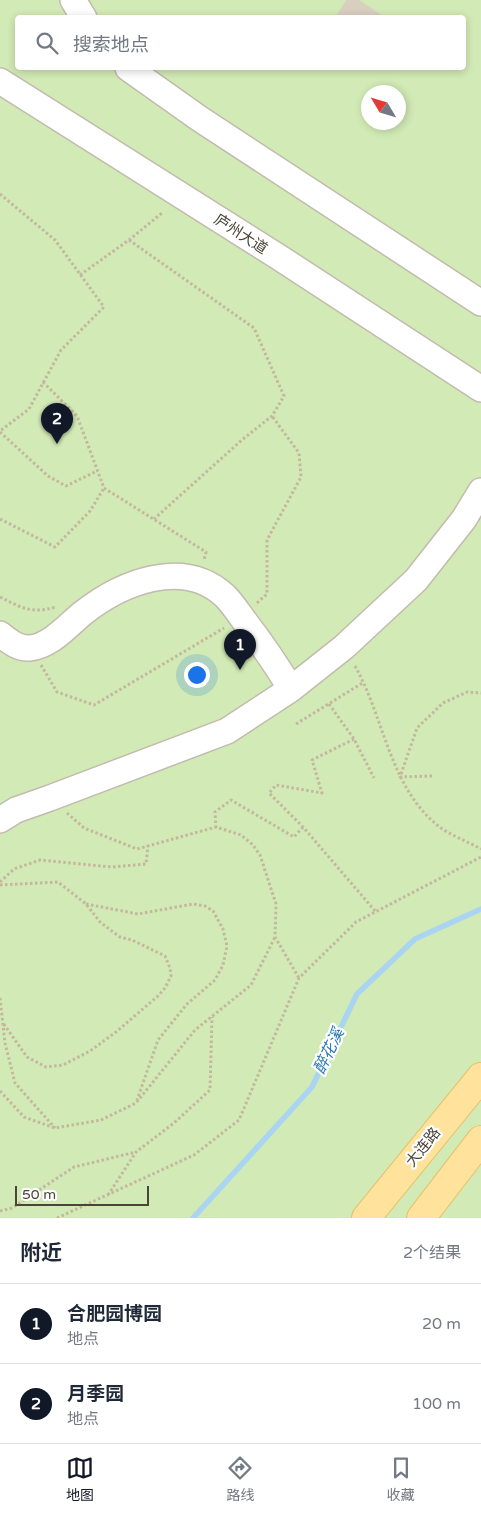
<!DOCTYPE html>
<html lang="zh">
<head>
<meta charset="utf-8">
<style>
	:root { --surface:#fff; --page:#f6f6f7; --text:#1f2937; --muted:#747a83; --line:#e0e1e3; --accent:#111827 }
	body { margin:0; font-family:"Varela Round","Noto Sans SC",sans-serif; background:var(--page); color:var(--text) }
	.compass { position:absolute; left:361px; top:85px; width:45px; height:45px; border-radius:50%; background:var(--surface); box-shadow:0 2px 8px #0003; rotate:308deg }
	.scale { position:absolute; left:15px; bottom:12px; width:134px; box-sizing:border-box; padding-left:5px; border:2px solid #4b4439; border-top:0; font-size:14px; line-height:18px; white-space:nowrap; color:#4b4439; -webkit-text-stroke:4px #fff; paint-order:stroke }
	.you { position:absolute; left:196px; top:674px; width:18px; height:18px; margin:-12px; border:4px solid #fff; border-radius:50%; background:#1a73e8; box-shadow:0 0 0 8px #1a73e833 }
	.badge { display:grid; place-items:center; width:32px; height:32px; border-radius:50%; background:var(--accent); color:#fff; font-size:16px; font-weight:700 }
	.pin { position:absolute; translate:-50% -41px; filter:drop-shadow(0 1px 2px #0008) }
	.pin::after { content:''; position:absolute; top:26px; width:18px; height:15px; background:inherit; clip-path:polygon(0 0,100% 0,50% 100%) }
	.list { margin:0; padding:0; list-style:none }
	h2 { display:flex; justify-content:space-between; align-items:center; height:65px; margin:0; padding:0 20px; font-size:21px }
	h2 small { font-size:16px; font-weight:400; color:var(--muted) }
	.list li { display:grid; grid-template-columns:32px 1fr auto; gap:15px; align-items:center; box-sizing:border-box; height:80px; padding:0 20px; border-top:1px solid var(--line) }
	.list b { display:block; font-size:19px; white-space:nowrap }
	.list p { margin:0; font-size:16px; white-space:nowrap; color:var(--muted) }
	.list em { font-size:16px; font-style:normal; color:var(--muted) }
	.icon { flex:none; width:28px; height:28px; fill:none; stroke:currentColor; stroke-width:2; stroke-linecap:round; stroke-linejoin:round }
	.map { position:relative; flex:none; width:481px; height:1218px; overflow:hidden }
	.search { position:absolute; background:var(--surface); box-shadow:0 2px 8px #0003; left:15px; right:15px; top:15px; height:55px; display:flex; align-items:center; gap:12px; box-sizing:border-box; padding:0 18px; border-radius:5px; color:var(--muted); font-size:19px }
	.sheet { height:225px; background:var(--surface) }
	nav { display:flex; justify-content:space-around; align-items:center; box-sizing:border-box; height:70px; border-top:1px solid var(--line); background:var(--surface); font-size:14px; color:var(--muted) }
	nav a { display:grid; justify-items:center; gap:2px }
	nav .on { color:var(--accent) }
	.map>svg:first-child { display:block }
	.green { fill:#d2eab5; fill-rule:evenodd }
	.lines { fill:none; stroke-linecap:round; stroke-linejoin:round }
	.stream { stroke:#a9d4f2; stroke-width:5.5 }
	.building { fill:#d8cfc1 }
	.minor-casing { stroke:#c2bbae; stroke-width:28 }
	.major-casing { stroke:#e6c16a; stroke-width:30 }
	.path { stroke:#c4b79f; stroke-width:3; stroke-dasharray:2.5 2.5; stroke-linecap:butt }
	.minor { stroke:#fff; stroke-width:25 }
	.major { stroke:#ffe39c; stroke-width:28 }
	.labels { text-anchor:middle; dominant-baseline:central; stroke-width:4.5; stroke-linejoin:round; paint-order:stroke }
	.street-label { font-size:15px; fill:#4b4439; stroke:#fff }
	.water-label { font-size:16px; font-style:italic; fill:#2e7ab2; stroke:#fff }
</style>
</head>
<body>
<div class="map">
<svg width="481" height="1218" viewBox="0 0 481 1218">
	<rect width="100%" height="100%" fill="#f6f3ec"/>
	<path class="green" d="M0 0H481V1218H0ZM18 18H464V68H18ZM368 92H398V122H368Z"/>
	<g class="lines">
		<path class="stream" d="M193 1218 312 1087 357 994 415 939 481 909"/>
	</g>
	<path class="building" d="M346 0H359L386 18H335Z"/>
	<g class="lines">
		<defs>
			<path id="minor" d="M73 0 84 18
				M128 68 200 119 481 303
				M0 81 277 256 481 389
				M0 634C9 641 18 649 30 648 51 646 68 625 83 613 121 583 183 557 225 596 233 604 239 614 246 623 262 644 277 666 291 689
				M0 820 16 810 50 798 227 731 291 689 344 647 416 580 464 519 481 491"/>
			<path id="major" d="M366 1218 481 1077
				M421 1218 481 1140"/>
		</defs>
		<use href="#minor" class="minor-casing"/>
		<use href="#major" class="major-casing"/>
		<path class="path" d="M0 194 55 240 104 307 61 350 29 409 0 431
			M129 240 254 328 284 396 272 416 243 439 154 519
			M80 275 129 240 162 213
			M43 382 77 416 104 488 206 552 204 560
			M0 432 48 476 66 486 97 471
			M0 519 55 547 90 511 104 488
			M0 597C22 608 31 614 56 607
			M257 603 267 594V540L301 477 299 453 272 416
			M41 665 57 692 94 705 224 628
			M355 666C384 717 389 785 437 825 449 835 467 841 481 849
			M329 704 354 739 374 778
			M296 724 364 682
			M354 739 312 760 322 793 276 785 269 793 303 827 376 912
			M432 776 400 777 417 728 443 703 467 692 481 693
			M67 813 84 828 137 849 216 827 241 835 253 845 260 855 276 904 275 937 299 978
			M216 828 215 812 231 800 294 837 303 827
			M0 882 14 869 40 860 112 867 146 864 148 846
			M0 885 58 882 86 904 100 922 120 937 132 940 165 956 170 968 171 976 165 988 158 996 116 1032 90 1051 63 1065 46 1067 27 1057 3 1023
			M86 904 138 914 193 904 205 906 213 911 223 929 227 946 223 965 215 980 187 1004 158 1040 137 1100
			M0 998 5 1043 15 1083 55 1128
			M0 1091 24 1117 55 1128 101 1120 136 1103 195 1030 251 985 275 937
			M108 1195 136 1152 174 1123 210 1090 212 1017
			M0 1211 12 1208 74 1167 136 1152
			M57 1218 194 1155 239 1120 299 978 356 922 481 857"/>
		<use href="#minor" class="minor"/>
		<use href="#major" class="major"/>
	</g>
	<g class="labels">
		<g class="street-label">
			<text transform="translate(241 234) rotate(33)">庐州大道</text>
			<text transform="translate(423 1147) rotate(-51)">大连路</text>
		</g>
		<g class="water-label">
			<text transform="translate(329 1051) rotate(-64)">醉花溪</text>
		</g>
	</g>
</svg>
<svg class="compass" viewBox="-18 -18 36 36"><path d="M0-13l5 13h-10z" fill="#e53935"/><path d="M0 13l5-13h-10z" fill="#747a83"/></svg>
<div class="scale">50 m</div>
<div class="you"></div>
<div class="pin badge" style="left:240px;top:670px">1</div>
<div class="pin badge" style="left:57px;top:444px">2</div>
<div class="search"><svg class="icon" aria-label="search" viewBox="0 0 24 24"><circle cx="10" cy="10" r="6"/><path d="M15 15l6 6"/></svg>搜索地点</div>
</div>
<section class="sheet">
<h2>附近<small>2个结果</small></h2>
<ul class="list">
<li><span class="badge">1</span><div><b>合肥园博园</b><p>地点</p></div><em>20 m</em></li>
<li><span class="badge">2</span><div><b>月季园</b><p>地点</p></div><em>100 m</em></li>
</ul>
</section>
<nav>
<a class="on"><svg class="icon" aria-label="map" viewBox="0 0 24 24"><path d="M3 6l6-2 6 2 6-2v14l-6 2-6-2-6 2zM9 4v14M15 6v14"/></svg>地图</a>
<a><svg class="icon" aria-label="directions" viewBox="0 0 24 24"><path d="M12 3l9 9-9 9-9-9zM9 14v-3h6M13 9l2 2-2 2"/></svg>路线</a>
<a><svg class="icon" aria-label="saved" viewBox="0 0 24 24"><path d="M7 4h10v16l-5-4-5 4z"/></svg>收藏</a>
</nav>
</body>
</html>
